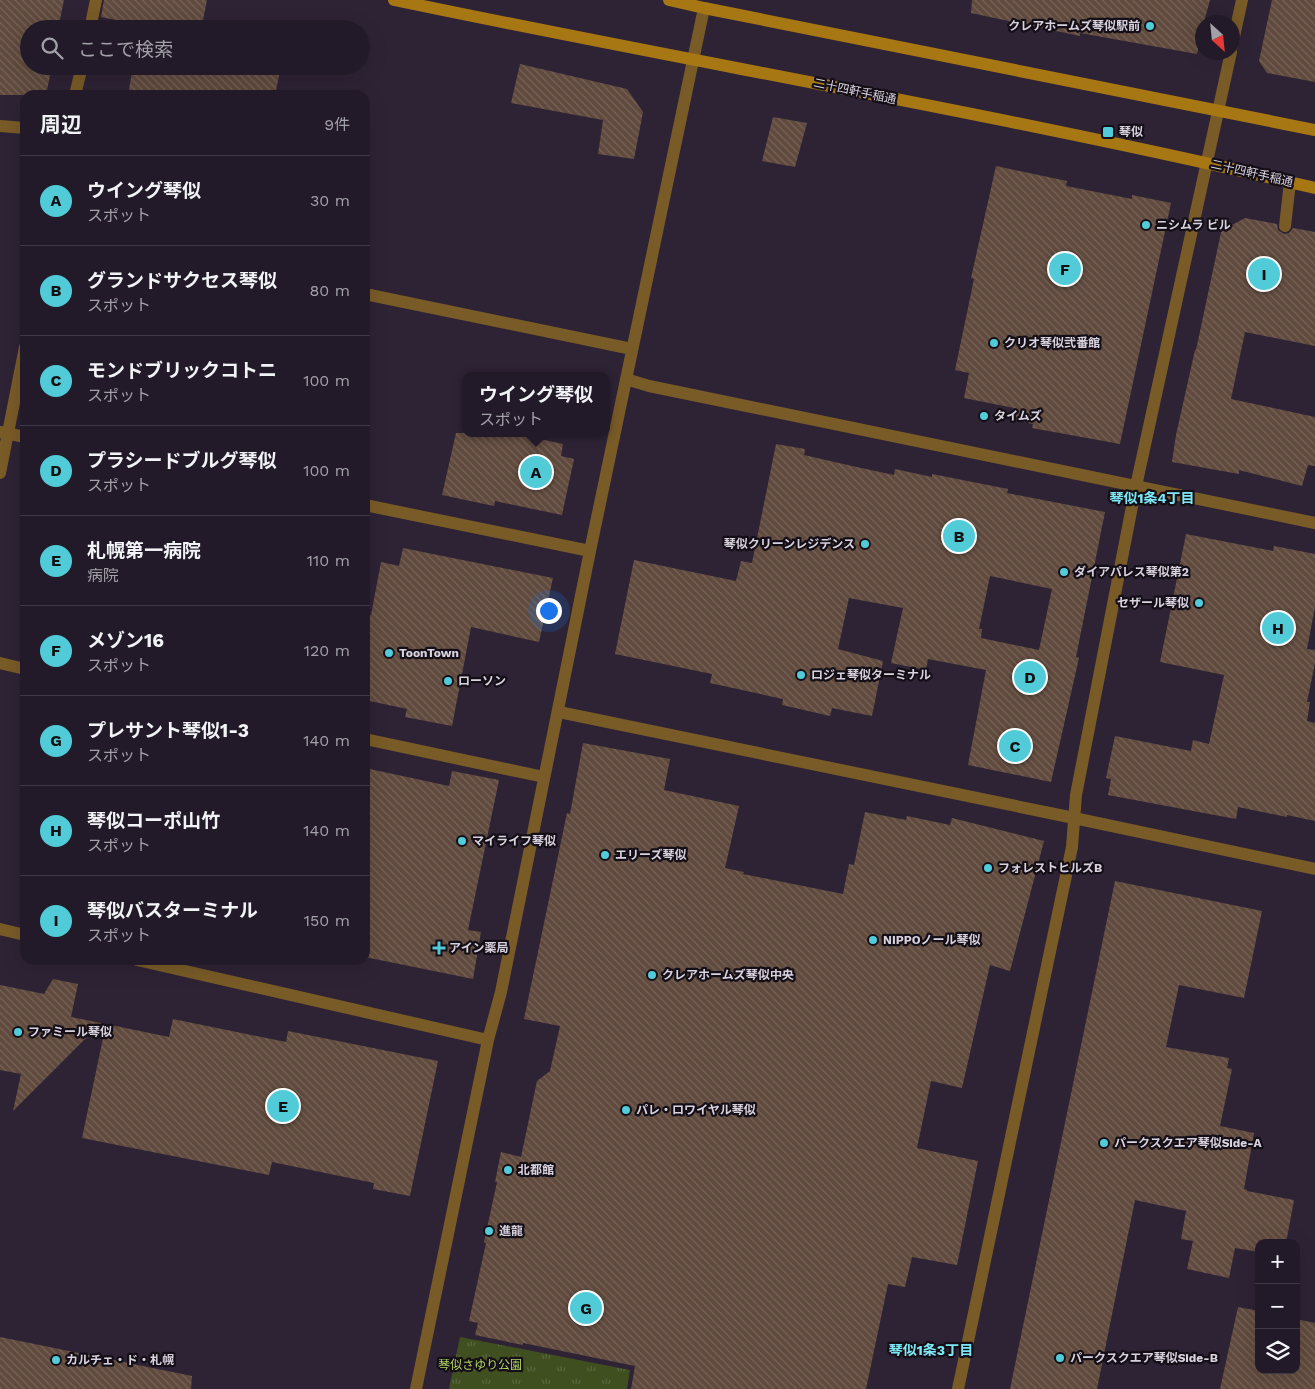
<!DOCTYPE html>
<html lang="ja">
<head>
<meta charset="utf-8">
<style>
	:root { --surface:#221a28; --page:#2a2330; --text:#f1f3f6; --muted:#a2a1a8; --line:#3f3845; --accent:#52cbd9 }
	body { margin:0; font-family:"Work Sans","Noto Sans JP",sans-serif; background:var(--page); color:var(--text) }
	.controls { position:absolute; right:15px; bottom:15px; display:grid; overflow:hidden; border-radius:10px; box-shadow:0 5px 20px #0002 }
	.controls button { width:45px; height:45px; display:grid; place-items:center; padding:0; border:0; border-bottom:1px solid var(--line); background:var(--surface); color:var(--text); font:25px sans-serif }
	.compass { position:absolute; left:1195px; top:15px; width:45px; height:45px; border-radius:50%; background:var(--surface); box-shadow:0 5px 20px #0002; rotate:153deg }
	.you { position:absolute; left:548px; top:610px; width:18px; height:18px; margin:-12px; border:4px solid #fff; border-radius:50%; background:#1a73e8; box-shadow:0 0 0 8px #1a73e833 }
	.badge { display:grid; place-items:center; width:32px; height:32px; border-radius:50%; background:var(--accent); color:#111; font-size:16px; font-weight:700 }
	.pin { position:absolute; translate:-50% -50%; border:2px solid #fff; box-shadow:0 1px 5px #0006 }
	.popup { position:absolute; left:462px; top:372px; width:148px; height:65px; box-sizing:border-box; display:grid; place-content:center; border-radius:10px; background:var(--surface); filter:drop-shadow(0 1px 4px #0005); font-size:16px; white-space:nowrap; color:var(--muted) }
	.popup b { font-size:19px; color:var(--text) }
	.popup::after { content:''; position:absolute; left:50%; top:100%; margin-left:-10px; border:10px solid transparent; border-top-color:var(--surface) }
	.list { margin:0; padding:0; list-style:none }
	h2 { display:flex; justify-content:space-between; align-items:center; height:65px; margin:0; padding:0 20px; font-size:21px }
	h2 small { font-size:16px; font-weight:400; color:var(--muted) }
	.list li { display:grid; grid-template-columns:32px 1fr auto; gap:15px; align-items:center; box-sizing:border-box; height:90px; padding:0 20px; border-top:1px solid var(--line) }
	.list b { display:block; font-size:19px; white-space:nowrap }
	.list p { margin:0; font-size:16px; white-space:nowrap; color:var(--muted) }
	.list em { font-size:16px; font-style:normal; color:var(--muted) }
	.icon { flex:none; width:28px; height:28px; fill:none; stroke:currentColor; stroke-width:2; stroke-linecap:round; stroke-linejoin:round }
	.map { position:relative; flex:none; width:1315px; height:1389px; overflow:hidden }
	.search { position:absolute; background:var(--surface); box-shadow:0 5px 20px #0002; left:20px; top:20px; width:350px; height:55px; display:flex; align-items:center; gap:12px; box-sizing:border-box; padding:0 18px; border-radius:28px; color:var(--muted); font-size:19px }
	.panel { position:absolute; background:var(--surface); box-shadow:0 5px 20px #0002; left:20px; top:90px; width:350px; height:875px; border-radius:15px }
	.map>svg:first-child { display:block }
	.grass { fill:url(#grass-tufts) }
	.building { fill:url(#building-back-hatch); fill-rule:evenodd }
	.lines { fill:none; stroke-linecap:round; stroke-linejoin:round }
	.lane { stroke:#795b27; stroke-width:12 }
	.street { stroke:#795b27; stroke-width:12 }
	.secondary { stroke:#a77713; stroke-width:12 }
	.poi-dot { fill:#52cbd9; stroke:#140f17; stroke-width:2 }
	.labels { text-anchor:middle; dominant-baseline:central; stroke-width:4.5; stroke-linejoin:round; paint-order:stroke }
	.poi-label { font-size:12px; font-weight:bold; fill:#d8d1de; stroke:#140f17; text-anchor:start }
	.street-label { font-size:12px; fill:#d8d1de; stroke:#140f17 }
	.park-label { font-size:12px; fill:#b0d462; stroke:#140f17 }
	.neighbourhood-label { font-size:14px; font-weight:bold; fill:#7de7f4; stroke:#140f17 }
</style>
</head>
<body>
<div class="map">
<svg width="1315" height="1389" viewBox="0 0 1315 1389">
	<defs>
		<pattern id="grass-tufts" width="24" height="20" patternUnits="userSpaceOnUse" patternTransform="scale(1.25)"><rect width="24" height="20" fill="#404f20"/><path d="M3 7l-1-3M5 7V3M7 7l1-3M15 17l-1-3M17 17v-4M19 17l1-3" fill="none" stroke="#5b6740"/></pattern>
		<pattern id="building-back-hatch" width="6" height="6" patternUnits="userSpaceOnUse" patternTransform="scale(1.25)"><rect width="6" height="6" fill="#604a3d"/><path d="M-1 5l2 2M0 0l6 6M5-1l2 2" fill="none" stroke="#766359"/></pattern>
	</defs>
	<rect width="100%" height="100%" fill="#2e2335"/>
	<path class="grass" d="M460 1337 630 1370 627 1389H449Z"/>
	<path class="building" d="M0 0H64L58 29H29V66H52L46 95H0Z
		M104 0H207L203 20 246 29H141V25L101 17Z
		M972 0H1210L1204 22H1202V29L1197 54 1080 33V36L971 13Z
		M1272 0H1315V82L1267 73 1259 61Z
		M520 64 627 89 643 112 634 159 598 154 603 120 511 103Z
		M133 66H281L275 95H128Z
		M773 117 807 123 795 167 762 161Z
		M996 166 1067 181 1066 186 1132 199V195L1171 203 1120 444 1032 428 1033 424 1012 419 1014 408 964 398 969 373 955 370 974 279 971 278Z
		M1245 218 1277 224 1278 230 1284 234 1289 233 1293 228 1315 232V346L1245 332 1231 399 1315 417V466L1308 465 1302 486 1239 470V474L1172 462 1176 435 1195 350H1196L1223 223 1232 225Z
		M456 433H513L563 444 561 456 574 459 562 515 495 501 494 506 442 495Z
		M776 444 805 449 804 455 852 466 894 475 895 469 932 477V474L1008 489 1007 493 1105 512 1076 657 1079 658 1051 782 968 765 986 670 928 659 926 670 891 663 903 608 849 598 838 649 883 661 872 716 832 708 830 716 782 705 783 699 710 683 712 674 615 654 634 560 736 581 741 561 752 563ZM990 576 1052 589 1039 650 981 638 982 629H979Z
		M1186 534 1273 551 1274 546 1315 554V607L1307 649 1315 650V663L1307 702H1310L1307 721 1315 723V821L1287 815V817L1238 807 1236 819 1108 795 1111 779 1106 778 1115 736 1191 751 1193 740 1209 744 1224 675 1160 662Z
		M403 548 553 578 539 642 471 627 452 726 405 717 407 709 365 700V614L371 615 381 562 399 566Z
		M583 743 670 759 664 790 739 806 725 868 744 872 743 874 843 894 849 864 854 865 865 812 906 820 907 816 950 825 952 818 1044 841 1010 971 990 965 962 1088 931 1081 917 1148 978 1161 957 1265 912 1257 905 1287 888 1284 866 1389H631L635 1366 523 1343V1345L475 1335 478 1323 469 1321 486 1243 484 1242 497 1182H495L501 1152 521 1157 537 1081 550 1071 560 1026 524 1019 567 813 570 814Z
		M365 768 449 786 452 771 499 780 468 930 481 932 473 979 365 957Z
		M1115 881 1262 911 1244 998 1179 985 1166 1047 1229 1058 1227 1068 1232 1069 1220 1126 1254 1133 1244 1189 1247 1190V1191L1294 1200 1286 1243H1259V1252L1235 1248 1229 1278 1187 1269 1193 1241 1181 1239 1186 1211 1135 1200 1097 1389H1010Z
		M53 979 78 984 71 1017 101 1023 13 1111 21 1074 0 1070V985L44 994Z
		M173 1019 286 1042 288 1031 438 1061 410 1196 373 1189 374 1183 272 1162 269 1175 82 1138 106 1024 169 1037Z
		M1238 1307 1259 1311V1370H1296V1319L1315 1323V1389H1220Z
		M0 1337 192 1376 191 1389H0Z"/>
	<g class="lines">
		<path class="lane" d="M1285 226 1290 182"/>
		<path class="street" d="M90 29 96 0
			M1232 46 1242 0
			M75 95 82 66
			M0 126 25 128
			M365 294 632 349
			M626 379 649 386 1315 523
			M0 432 25 437
			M0 473 25 347
			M365 505 590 551
			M0 663 25 669
			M559 712 1074 818 1315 869
			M365 739 544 777
			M0 929 25 935
			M137 960 488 1040
			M416 1389 488 1040 501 992 590 551 704 8
			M958 1389 1072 847 1076 795 1136 486 1231 52"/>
		<path class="secondary" d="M394 0C700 64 1010 116 1315 188
			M669 0 704 8 1315 130"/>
	</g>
	<g class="poi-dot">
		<circle cx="1150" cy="26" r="5"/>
		<rect x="1102" y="126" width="12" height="12" rx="2.5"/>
		<circle cx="1146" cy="225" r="5"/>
		<circle cx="994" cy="343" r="5"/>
		<circle cx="984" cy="416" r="5"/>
		<circle cx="865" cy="544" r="5"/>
		<circle cx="1064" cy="572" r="5"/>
		<circle cx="1199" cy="603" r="5"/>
		<circle cx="389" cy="653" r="5"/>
		<circle cx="801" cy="675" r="5"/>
		<circle cx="448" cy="681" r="5"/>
		<circle cx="462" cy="841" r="5"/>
		<circle cx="605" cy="855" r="5"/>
		<circle cx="988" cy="868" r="5"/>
		<circle cx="873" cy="940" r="5"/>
		<path d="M436.5 940.5h5v5h5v5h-5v5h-5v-5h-5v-5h5z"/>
		<circle cx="652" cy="975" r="5"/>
		<circle cx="18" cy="1032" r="5"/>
		<circle cx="626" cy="1110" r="5"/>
		<circle cx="1104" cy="1143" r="5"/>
		<circle cx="508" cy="1170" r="5"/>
		<circle cx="489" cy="1231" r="5"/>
		<circle cx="1060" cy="1358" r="5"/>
		<circle cx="56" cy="1360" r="5"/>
	</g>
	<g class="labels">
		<g class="poi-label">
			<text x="1140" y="26" text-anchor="end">クレアホームズ琴似駅前</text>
			<text x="1119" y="132">琴似</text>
			<text x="1156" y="225">ニシムラ ビル</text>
			<text x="1004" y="343">クリオ琴似弐番館</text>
			<text x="994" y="416">タイムズ</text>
			<text x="855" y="544" text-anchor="end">琴似クリーンレジデンス</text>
			<text x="1074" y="572">ダイアパレス琴似第2</text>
			<text x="1189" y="603" text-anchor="end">セザール琴似</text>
			<text x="399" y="653">ToonTown</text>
			<text x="811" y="675">ロジェ琴似ターミナル</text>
			<text x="458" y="681">ローソン</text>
			<text x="472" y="841">マイライフ琴似</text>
			<text x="615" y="855">エリーズ琴似</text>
			<text x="998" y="868">フォレストヒルズB</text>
			<text x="883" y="940">NIPPOノール琴似</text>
			<text x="449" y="948">アイン薬局</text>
			<text x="662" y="975">クレアホームズ琴似中央</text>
			<text x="28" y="1032">ファミール琴似</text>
			<text x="636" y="1110">パレ・ロワイヤル琴似</text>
			<text x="1114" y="1143">パークスクエア琴似Side-A</text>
			<text x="518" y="1170">北都館</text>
			<text x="499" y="1231">進龍</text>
			<text x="1070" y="1358">パークスクエア琴似Side-B</text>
			<text x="66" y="1360">カルチェ・ド・札幌</text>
		</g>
		<g class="street-label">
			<text transform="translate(855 91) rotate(12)">二十四軒手稲通</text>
			<text transform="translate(1252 173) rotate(13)">二十四軒手稲通</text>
		</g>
		<g class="park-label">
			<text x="480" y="1365">琴似さゆり公園</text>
		</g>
		<g class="neighbourhood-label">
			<text x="1152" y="498">琴似1条4丁目</text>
			<text x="931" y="1350">琴似1条3丁目</text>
		</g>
	</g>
</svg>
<div class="controls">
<button>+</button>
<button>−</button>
<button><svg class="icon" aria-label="layers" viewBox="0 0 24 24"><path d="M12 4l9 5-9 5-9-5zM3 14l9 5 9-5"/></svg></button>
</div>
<svg class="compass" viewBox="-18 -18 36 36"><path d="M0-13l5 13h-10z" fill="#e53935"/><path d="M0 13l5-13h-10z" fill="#a2a1a8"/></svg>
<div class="you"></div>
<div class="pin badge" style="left:536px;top:472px">A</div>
<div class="popup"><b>ウイング琴似</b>スポット</div>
<div class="pin badge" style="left:959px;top:536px">B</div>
<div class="pin badge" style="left:1015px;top:746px">C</div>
<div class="pin badge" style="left:1030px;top:677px">D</div>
<div class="pin badge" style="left:283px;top:1106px">E</div>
<div class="pin badge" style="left:1065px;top:269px">F</div>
<div class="pin badge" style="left:586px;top:1308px">G</div>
<div class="pin badge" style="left:1278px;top:628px">H</div>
<div class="pin badge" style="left:1264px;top:274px">I</div>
<div class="search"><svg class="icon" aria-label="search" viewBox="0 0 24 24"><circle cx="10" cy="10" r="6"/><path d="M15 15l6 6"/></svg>ここで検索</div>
<section class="panel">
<h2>周辺<small>9件</small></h2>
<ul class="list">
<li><span class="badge">A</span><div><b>ウイング琴似</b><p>スポット</p></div><em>30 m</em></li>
<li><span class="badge">B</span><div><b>グランドサクセス琴似</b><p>スポット</p></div><em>80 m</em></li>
<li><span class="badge">C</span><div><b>モンドブリックコトニ</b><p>スポット</p></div><em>100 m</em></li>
<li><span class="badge">D</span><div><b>プラシードブルグ琴似</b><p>スポット</p></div><em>100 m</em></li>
<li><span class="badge">E</span><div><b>札幌第一病院</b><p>病院</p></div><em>110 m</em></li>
<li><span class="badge">F</span><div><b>メゾン16</b><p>スポット</p></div><em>120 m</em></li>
<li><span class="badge">G</span><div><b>プレサント琴似1-3</b><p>スポット</p></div><em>140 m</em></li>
<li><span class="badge">H</span><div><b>琴似コーポ山竹</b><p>スポット</p></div><em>140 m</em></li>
<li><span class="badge">I</span><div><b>琴似バスターミナル</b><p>スポット</p></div><em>150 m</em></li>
</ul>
</section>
</div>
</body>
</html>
